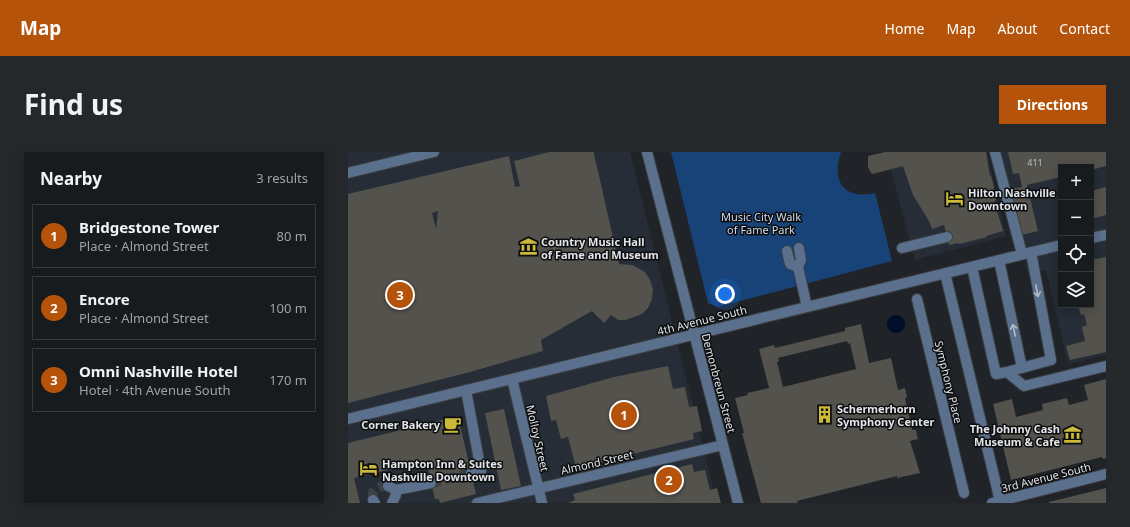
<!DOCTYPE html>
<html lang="en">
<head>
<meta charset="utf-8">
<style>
	:root { --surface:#181b1e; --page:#25282b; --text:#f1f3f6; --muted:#9fa1a4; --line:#36393c; --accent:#b45309 }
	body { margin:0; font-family:"Noto Sans",sans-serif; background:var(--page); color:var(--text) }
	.controls { position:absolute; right:12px; top:12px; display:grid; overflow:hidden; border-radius:0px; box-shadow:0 2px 10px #0003 }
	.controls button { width:36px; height:36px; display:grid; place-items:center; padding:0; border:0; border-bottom:1px solid var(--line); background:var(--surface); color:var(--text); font:20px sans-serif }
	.you { position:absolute; left:377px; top:142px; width:14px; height:14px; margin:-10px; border:3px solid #fff; border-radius:50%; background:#1a73e8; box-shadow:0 0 0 6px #1a73e833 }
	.badge { display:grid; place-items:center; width:26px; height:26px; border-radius:50%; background:var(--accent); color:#fff; font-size:13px; font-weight:700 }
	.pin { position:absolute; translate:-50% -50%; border:2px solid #fff; box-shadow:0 1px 4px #0006 }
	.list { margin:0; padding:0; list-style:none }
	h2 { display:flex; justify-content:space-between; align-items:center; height:52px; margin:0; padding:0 16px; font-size:17px }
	h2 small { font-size:13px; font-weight:400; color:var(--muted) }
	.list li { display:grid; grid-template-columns:26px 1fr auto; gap:12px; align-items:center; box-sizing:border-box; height:64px; margin:0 8px 8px; padding:0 8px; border:1px solid var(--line); border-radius:0px }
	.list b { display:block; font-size:15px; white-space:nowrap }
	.list p { margin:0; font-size:13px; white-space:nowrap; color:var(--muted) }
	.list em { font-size:13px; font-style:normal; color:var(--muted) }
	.icon { flex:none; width:22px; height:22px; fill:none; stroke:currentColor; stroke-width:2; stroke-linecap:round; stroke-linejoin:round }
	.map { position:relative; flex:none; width:758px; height:351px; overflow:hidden; border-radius:0px }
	header { display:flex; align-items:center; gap:24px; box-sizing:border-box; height:56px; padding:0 20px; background:var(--accent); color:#fff }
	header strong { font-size:19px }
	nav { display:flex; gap:22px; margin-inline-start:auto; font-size:14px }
	.intro { display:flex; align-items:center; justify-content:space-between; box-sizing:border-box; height:96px; padding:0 24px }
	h1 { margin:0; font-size:28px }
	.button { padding:10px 18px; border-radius:0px; background:var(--accent); color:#fff; font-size:14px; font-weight:700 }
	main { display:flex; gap:24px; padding:0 24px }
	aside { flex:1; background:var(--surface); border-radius:0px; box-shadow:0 2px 10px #0003 }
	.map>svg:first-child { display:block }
	.built { fill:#262d36; fill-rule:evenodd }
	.green { fill:#174379 }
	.water { fill:#000e2c }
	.building { fill:#53524c; fill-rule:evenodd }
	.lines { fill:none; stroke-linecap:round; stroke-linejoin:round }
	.minor-tunnel { stroke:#3d4145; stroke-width:10; stroke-dasharray:10 5; stroke-linecap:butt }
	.minor-casing { stroke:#3b3f43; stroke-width:12 }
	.minor { stroke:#5b708c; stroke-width:10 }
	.oneway { stroke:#b3bbc7 }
	.labels { text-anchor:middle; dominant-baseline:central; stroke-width:3; stroke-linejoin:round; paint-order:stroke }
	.number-label { font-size:9px; fill:#bec0c0 }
	.poi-label { font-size:11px; font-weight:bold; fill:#e2e4e7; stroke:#0b0d0f; text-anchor:start }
	.park-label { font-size:11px; fill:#cedbed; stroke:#0b0d0f }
	.street-label { font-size:11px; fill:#e2e4e7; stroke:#0b0d0f }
</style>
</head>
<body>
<header>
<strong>Map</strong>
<nav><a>Home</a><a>Map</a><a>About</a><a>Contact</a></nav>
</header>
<div class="intro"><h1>Find us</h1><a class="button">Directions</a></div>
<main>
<aside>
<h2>Nearby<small>3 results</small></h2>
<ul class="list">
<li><span class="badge">1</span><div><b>Bridgestone Tower</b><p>Place · Almond Street</p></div><em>80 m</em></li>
<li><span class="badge">2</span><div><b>Encore</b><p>Place · Almond Street</p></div><em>100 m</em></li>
<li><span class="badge">3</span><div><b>Omni Nashville Hotel</b><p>Hotel · 4th Avenue South</p></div><em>170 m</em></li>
</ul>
</aside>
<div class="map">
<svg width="758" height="351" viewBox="0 0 758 351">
	<rect width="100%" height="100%" fill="#202428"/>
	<path class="built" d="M0 0H282L369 351H0Z
		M538 0H639L658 84 567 108Z
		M648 0H758V203L720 212 698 118 680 122ZM713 15H743V153H713Z"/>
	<path class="green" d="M323 0H493C483 29 496 48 527 41L544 109 369 155 360 151Z"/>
	<path class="water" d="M539 172a9 9 0 1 1 18 0a9 9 0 1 1-18 0Z"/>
	<path class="building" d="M201 0H246V2L271 112 284 113 290 116 297 120 302 128 305 137 304 147 300 156 294 162 278 168H270L263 163 256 171 244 159 193 188 195 199 122 220 0 251V42L161 4 167 35 172 34 166 9ZM90 59 88 77 84 61Z
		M537 0H638L642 24 643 23 646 36H645L648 48 646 49 655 79 638 84 639 85 611 92 610 91 601 93 596 73 584 77 581 69 565 43 555 14 525 22 523 21 520 15V4Z
		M660 0H758V14L743 18V15H713V25L679 33 690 79 674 83 663 37 674 35 671 21 665 22Z
		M758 35V63L743 67V39Z
		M758 105V200L722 208 718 194 737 189 734 175 739 173 736 162 733 163 730 153H743V108Z
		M513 172 521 211 543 206 550 238 557 236 559 245 557 246 564 278H568L570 287 562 289 572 321 549 326V324L449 349 450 351H413L394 281H396L387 246 400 243 399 241 421 236 411 197 426 193 427 196 497 179V176ZM499 189 500 192 502 191 508 217 435 235 429 210 431 209 430 206Z
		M320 214 325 237 337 235 341 255 349 254 354 279 345 281 346 287 228 316 220 285 213 287 208 268 203 269 198 244 266 225Z
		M758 227V306L755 307 754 305 663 328 645 252 664 247 668 265 695 258 694 252 719 246 721 253 740 248 736 233Z
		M156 257 173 334 153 338 137 261Z
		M110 264 128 342 92 351 91 347H87L78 309 6 326 12 351H0V291Z
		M344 312 346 320 357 318 362 338 369 336 373 351H220L227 348 225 342Z
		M758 336V351H701V350Z"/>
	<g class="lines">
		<path class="minor-tunnel" d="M83 331 123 321
			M25 348V340C30 335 33 334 40 334"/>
		<defs>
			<path id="minor" d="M299 0 390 351
				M647 0 674 102
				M0 21 86 0
				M743 86 758 83
				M451 96 453 108 450 115 459 155
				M554 96 599 85
				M439 99 442 112 450 115
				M683 100 703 208 659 220 676 234 758 214
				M651 108 674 216
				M624 115 648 222 659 220
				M597 121 652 349
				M569 147 616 341
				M164 227 194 351
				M118 238 133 319 123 321
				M0 267 713 93
				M40 334 48 338 83 331
				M25 348 27 351
				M44 351 48 343V338
				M129 351 375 293
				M644 351 758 322"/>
		</defs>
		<use href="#minor" class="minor-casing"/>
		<use href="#minor" class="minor"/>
	</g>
	<defs><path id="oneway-shaft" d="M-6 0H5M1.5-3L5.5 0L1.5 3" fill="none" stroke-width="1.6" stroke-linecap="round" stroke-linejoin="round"/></defs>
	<g class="oneway">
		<use href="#oneway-shaft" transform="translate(689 139) rotate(79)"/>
		<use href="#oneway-shaft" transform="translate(666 178) rotate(-102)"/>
	</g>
	<defs>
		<symbol id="hotel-bare" viewBox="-9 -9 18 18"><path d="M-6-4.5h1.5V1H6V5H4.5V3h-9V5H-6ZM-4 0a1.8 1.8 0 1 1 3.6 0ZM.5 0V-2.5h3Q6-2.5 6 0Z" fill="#cdb938" stroke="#0b0d0f" stroke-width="2.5" paint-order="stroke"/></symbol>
		<symbol id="museum-bare" viewBox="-9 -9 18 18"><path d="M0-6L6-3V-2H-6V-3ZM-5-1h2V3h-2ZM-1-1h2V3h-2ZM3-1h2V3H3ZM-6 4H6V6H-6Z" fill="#cdb938" stroke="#0b0d0f" stroke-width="2.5" paint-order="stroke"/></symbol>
		<symbol id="building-bare" viewBox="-9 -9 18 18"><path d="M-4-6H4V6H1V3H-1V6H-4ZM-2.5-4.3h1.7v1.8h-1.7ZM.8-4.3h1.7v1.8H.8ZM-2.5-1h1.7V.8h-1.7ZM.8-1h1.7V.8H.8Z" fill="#cdb938" stroke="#0b0d0f" stroke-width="2.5" paint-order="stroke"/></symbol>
		<symbol id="cafe-bare" viewBox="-9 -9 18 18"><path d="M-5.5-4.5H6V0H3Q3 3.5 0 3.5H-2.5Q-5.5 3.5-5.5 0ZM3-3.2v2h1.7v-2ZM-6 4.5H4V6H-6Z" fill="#cdb938" stroke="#0b0d0f" stroke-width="2.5" paint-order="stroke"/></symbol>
	</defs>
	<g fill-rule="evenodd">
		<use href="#hotel-bare" x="594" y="34" width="25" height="25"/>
		<use href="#museum-bare" x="168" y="82" width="25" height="25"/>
		<use href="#building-bare" x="464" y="250" width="25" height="25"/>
		<use href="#cafe-bare" x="92" y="260" width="25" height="25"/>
		<use href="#museum-bare" x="712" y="270" width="25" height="25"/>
		<use href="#hotel-bare" x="8" y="304" width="25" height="25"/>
	</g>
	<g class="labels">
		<g class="number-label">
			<text x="687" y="10">411</text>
		</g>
		<g class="poi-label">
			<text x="620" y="40">Hilton Nashville<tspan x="620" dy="13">Downtown</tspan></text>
			<text x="193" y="89">Country Music Hall<tspan x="193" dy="13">of Fame and Museum</tspan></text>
			<text x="489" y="256">Schermerhorn<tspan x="489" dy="13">Symphony Center</tspan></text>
			<text x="92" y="272" text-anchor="end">Corner Bakery</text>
			<text x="712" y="276" text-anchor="end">The Johnny Cash<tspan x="712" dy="13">Museum &amp; Cafe</tspan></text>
			<text x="34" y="311">Hampton Inn &amp; Suites<tspan x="34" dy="13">Nashville Downtown</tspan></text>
		</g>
		<g class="park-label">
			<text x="413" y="64">Music City Walk<tspan x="413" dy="13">of Fame Park</tspan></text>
		</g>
		<g class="street-label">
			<text transform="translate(354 168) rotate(-14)">4th Avenue South</text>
			<text transform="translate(601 230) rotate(76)">Symphony Place</text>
			<text transform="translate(371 231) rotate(75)">Demonbreun Street</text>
			<text transform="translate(190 286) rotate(77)">Molloy Street</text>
			<text transform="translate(249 310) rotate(-13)">Almond Street</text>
			<text transform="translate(698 325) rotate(-14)">3rd Avenue South</text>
		</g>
	</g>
</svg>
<div class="controls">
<button>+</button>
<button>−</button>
<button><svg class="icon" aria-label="locate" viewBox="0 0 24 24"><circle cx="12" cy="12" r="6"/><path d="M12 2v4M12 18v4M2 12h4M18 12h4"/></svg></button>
<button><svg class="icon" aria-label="layers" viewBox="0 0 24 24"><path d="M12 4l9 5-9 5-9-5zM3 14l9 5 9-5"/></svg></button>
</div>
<div class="you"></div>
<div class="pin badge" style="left:276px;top:263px">1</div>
<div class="pin badge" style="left:321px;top:328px">2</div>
<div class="pin badge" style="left:52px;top:143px">3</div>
</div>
</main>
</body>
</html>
